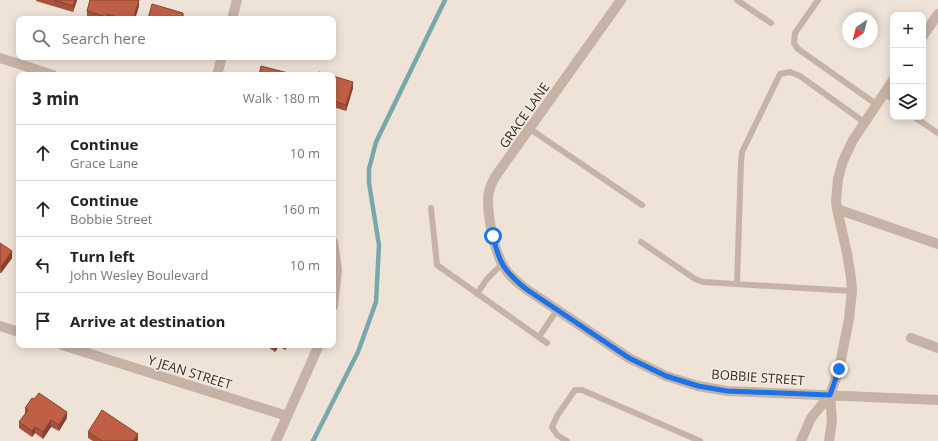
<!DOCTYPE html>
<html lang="en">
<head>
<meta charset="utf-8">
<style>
	:root { --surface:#fff; --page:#f6f6f6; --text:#222; --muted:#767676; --line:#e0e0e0 }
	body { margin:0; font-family:"Open Sans",sans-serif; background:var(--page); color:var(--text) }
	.controls { position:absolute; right:12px; top:12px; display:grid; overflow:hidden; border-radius:8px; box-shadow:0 2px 10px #0003 }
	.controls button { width:36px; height:36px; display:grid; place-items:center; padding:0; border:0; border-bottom:1px solid var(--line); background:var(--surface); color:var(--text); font:20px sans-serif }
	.compass { position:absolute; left:842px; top:12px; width:36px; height:36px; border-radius:50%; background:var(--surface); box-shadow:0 2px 10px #0003; rotate:215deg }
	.stop { position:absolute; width:12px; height:12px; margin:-9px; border:3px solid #1a73e8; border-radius:50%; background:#fff }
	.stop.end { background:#1a73e8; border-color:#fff; box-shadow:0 1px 4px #0008 }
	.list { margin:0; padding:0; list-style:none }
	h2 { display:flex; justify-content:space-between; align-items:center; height:52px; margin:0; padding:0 16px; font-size:17px }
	h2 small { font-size:13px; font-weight:400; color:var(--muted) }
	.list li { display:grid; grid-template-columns:26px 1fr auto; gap:12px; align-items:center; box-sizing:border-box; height:56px; padding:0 16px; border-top:1px solid var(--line) }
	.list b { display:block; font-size:15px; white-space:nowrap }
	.list p { margin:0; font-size:13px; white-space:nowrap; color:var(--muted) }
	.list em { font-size:13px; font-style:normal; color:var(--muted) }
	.icon { flex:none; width:22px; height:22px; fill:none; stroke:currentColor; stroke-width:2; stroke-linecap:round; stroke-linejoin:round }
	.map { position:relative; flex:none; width:938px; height:441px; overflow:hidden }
	.search { position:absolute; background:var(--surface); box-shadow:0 2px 10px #0003; left:16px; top:16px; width:320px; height:44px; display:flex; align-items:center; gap:10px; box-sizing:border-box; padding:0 14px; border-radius:8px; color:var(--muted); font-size:15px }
	.panel { position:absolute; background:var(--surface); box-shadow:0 2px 10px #0003; left:16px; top:72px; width:320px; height:276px; border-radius:8px }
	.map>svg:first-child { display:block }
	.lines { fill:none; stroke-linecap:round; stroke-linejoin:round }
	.stream { stroke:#78a9aa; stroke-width:4.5 }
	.lane { stroke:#c6b3a5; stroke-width:6 }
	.street { stroke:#c6b3a5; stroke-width:10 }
	.wall { fill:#a4533c }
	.shaded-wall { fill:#864331 }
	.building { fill:#bf6046; stroke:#864331 }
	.route { stroke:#1a73e8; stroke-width:5 }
	.labels { text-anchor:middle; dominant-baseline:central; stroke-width:3; stroke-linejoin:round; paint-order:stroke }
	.street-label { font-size:13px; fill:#322926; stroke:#f7eee3 }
</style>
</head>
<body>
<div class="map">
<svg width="938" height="441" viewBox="0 0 938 441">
	<rect width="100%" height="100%" fill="#efe3d8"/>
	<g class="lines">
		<path class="stream" d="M313 441 358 352 376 302 379 245 369 183V169L376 142 445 0"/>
		<path class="lane" d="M737 0 771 23
			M818 0 795 33 794 43 798 49 876 104
			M884 93 893 100
			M914 117 938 133
			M530 129 642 205
			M431 208 437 265 547 343
			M641 242 695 279 703 282 852 291
			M737 284 741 162 742 152 780 74 790 72 800 76 864 122
			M477 294 487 279 502 264
			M539 337 557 310
			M567 441 557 435 552 427 557 416 575 390H582L700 441"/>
		<path class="street" d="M621 0 495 177C491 184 488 191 488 200 488 218 494 251 504 267 509 276 517 282 526 289L629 358 666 376 698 386 727 391 938 400
			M232 19 237 0
			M923 36 938 14
			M0 58 53 75
			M217 75 222 57
			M837 209 938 244
			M333 242 337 270 333 306
			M0 326 19 332
			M911 338 938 348
			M62 345 287 416
			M276 441 319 345
			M801 441 811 418 830 395 839 369 849 319 852 291 851 278 847 253 837 209 836 201 838 179 843 161 853 140 893 80
			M829 441 832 421 830 395"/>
	</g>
	<path class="wall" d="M36 0H77L73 12 36 1Z
		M139 6 135 19H94L87 17V11Z
		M333 76 353 88 346 111 333 107Z
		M0 243 12 258 1 273H0Z
		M265 345H288L285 350 279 346 275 352Z
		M25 408 67 418 59 431 51 427 43 439 35 433 32 437 19 428V422L25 414Z
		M88 432 138 440 137 441H93L88 438Z"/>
	<path class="shaded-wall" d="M75 0H77L73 12V6Z
		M139 0V6L135 19H133Z
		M353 82V88L346 111V105Z
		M12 251V258L1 273V267Z
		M275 345H279V346L275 352Z
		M285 345H288L285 350Z
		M67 412V418L59 431V425Z
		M51 420V427L43 439V432Z
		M35 427V433L32 437V431Z
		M138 434V440L137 441H133Z"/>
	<path class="building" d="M54 0H75L73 6Z
		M90 0H139L133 19H123L107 14 106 17 87 11Z
		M152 4 183 13V16L191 19H148Z
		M261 66 296 75H259Z
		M319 72 330 75H318Z
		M333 76 353 82 346 105 333 101Z
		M0 243 12 251 1 267 0 266Z
		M39 393 67 412 59 425 51 420 43 432 35 427 32 431 19 422 28 410 25 408 32 398 34 399Z
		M102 410 138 434 133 441H102L88 432Z"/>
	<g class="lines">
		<path class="route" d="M493 236C499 263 504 271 526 289L629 358 666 376 698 386 727 391 830 395 839 369"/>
	</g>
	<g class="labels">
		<g class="street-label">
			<text transform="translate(524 115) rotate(-55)">GRACE LANE</text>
			<text transform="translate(190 372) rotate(17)">Y JEAN STREET</text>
			<text transform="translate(758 377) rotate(4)">BOBBIE STREET</text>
		</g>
	</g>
</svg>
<div class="controls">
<button>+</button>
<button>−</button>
<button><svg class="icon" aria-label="layers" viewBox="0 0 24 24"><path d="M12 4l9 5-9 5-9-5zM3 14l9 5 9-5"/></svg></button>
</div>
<svg class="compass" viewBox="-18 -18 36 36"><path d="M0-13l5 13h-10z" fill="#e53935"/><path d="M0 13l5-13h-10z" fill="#767676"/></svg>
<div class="stop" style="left:493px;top:236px"></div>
<div class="stop end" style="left:839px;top:369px"></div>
<div class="search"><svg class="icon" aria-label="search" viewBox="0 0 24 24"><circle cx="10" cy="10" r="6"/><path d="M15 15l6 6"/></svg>Search here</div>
<section class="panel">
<h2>3 min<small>Walk · 180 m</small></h2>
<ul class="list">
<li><svg class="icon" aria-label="ahead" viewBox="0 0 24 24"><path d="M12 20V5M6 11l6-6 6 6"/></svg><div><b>Continue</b><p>Grace Lane</p></div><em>10 m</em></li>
<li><svg class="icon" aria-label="ahead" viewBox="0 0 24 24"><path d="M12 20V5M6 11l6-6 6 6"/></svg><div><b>Continue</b><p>Bobbie Street</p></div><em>160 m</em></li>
<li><svg class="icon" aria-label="left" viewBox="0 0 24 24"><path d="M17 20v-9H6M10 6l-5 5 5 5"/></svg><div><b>Turn left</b><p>John Wesley Boulevard</p></div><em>10 m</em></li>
<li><svg class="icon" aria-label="arrive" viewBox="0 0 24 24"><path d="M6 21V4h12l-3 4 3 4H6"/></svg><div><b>Arrive at destination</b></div></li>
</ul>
</section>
</div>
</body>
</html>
